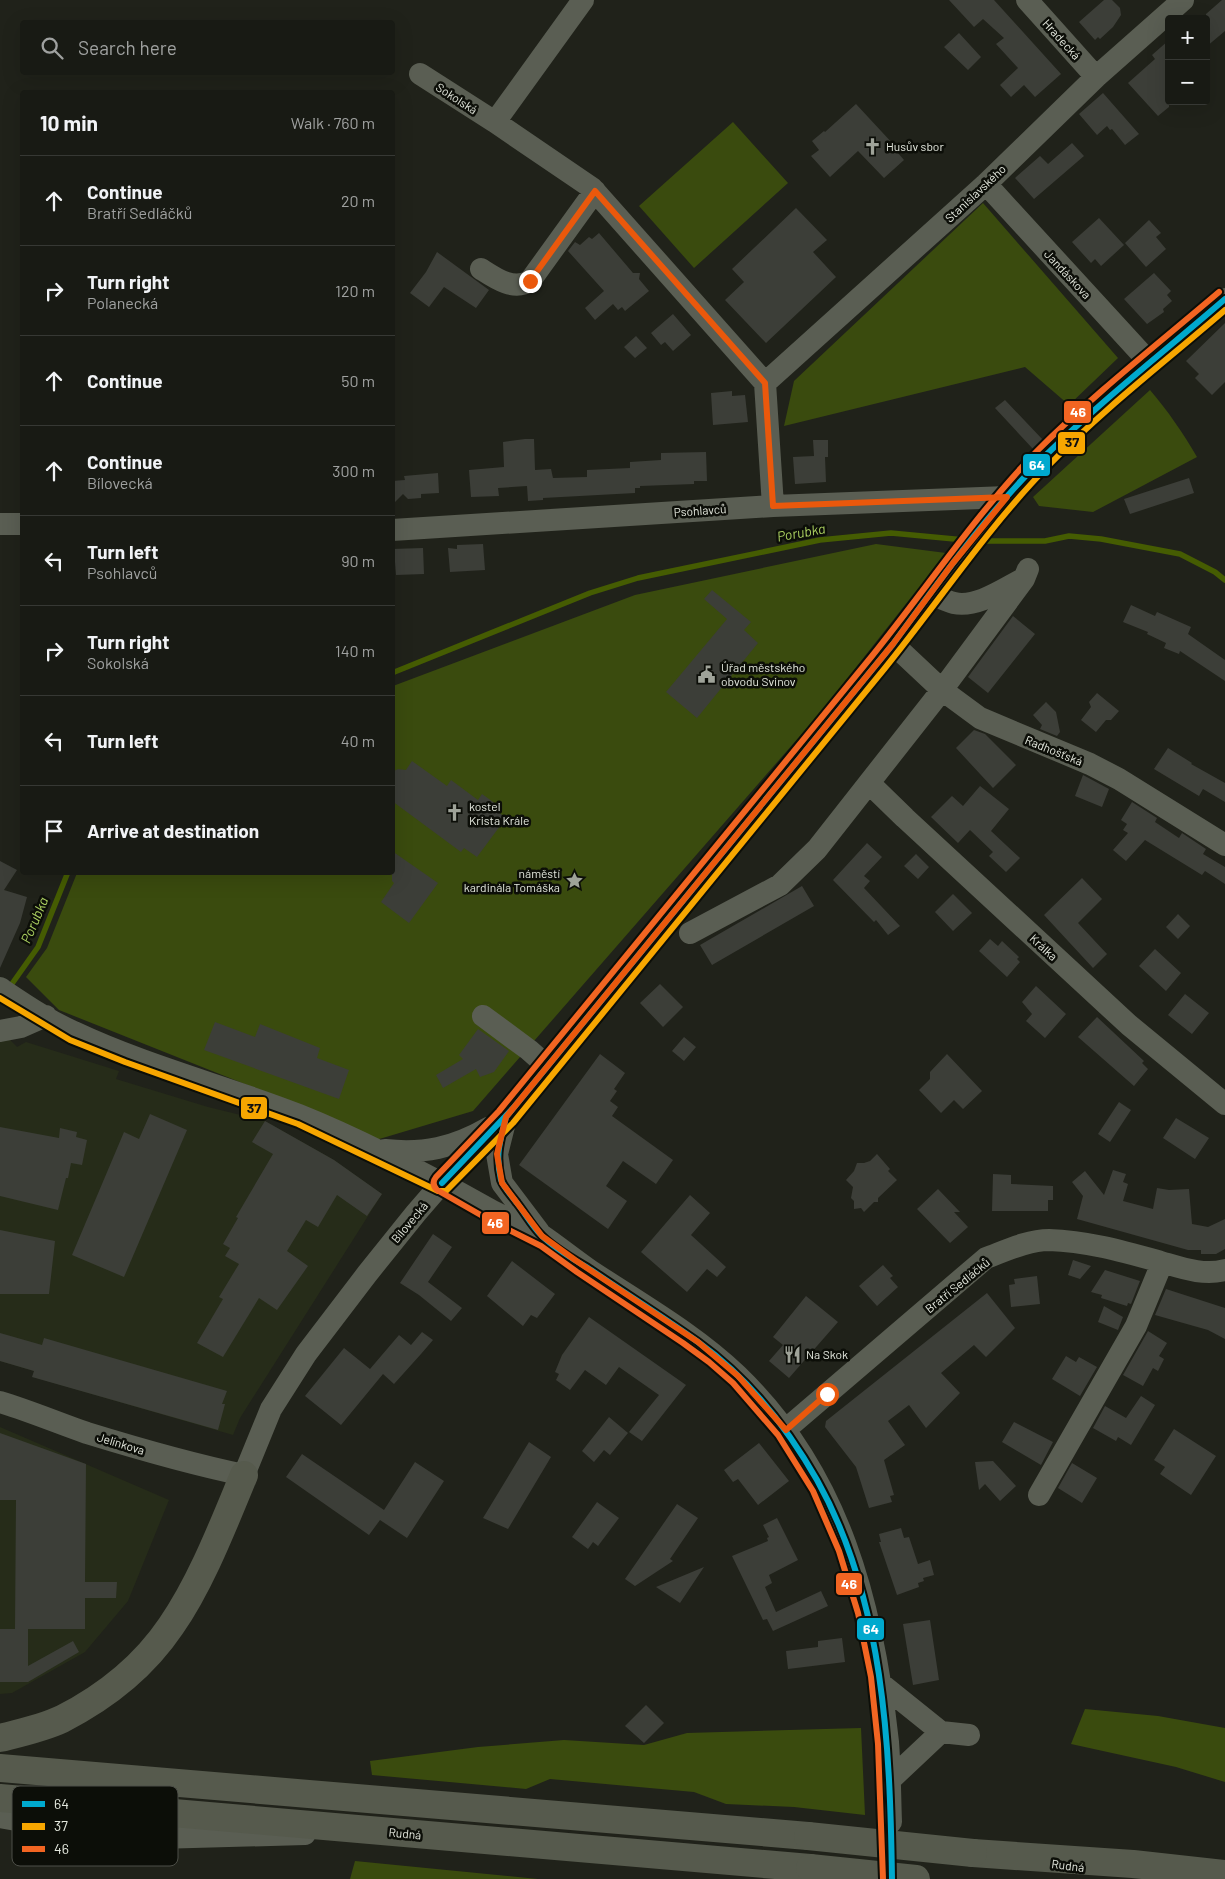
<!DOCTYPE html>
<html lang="en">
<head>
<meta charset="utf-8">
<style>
	:root { --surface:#181a14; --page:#252722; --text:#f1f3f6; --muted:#9fa1a0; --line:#363834 }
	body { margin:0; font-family:Barlow,sans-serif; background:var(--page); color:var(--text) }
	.controls { position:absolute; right:15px; top:15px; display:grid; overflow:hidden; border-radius:5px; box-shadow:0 5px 20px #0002 }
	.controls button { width:45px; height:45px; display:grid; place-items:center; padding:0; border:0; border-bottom:1px solid var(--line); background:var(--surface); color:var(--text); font:25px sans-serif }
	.stop { position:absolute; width:15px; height:15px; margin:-11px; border:4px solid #ea580c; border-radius:50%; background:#fff }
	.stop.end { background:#ea580c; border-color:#fff; box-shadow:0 1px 5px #0008 }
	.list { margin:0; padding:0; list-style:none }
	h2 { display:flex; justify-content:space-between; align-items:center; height:65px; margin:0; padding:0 20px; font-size:21px }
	h2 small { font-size:16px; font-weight:400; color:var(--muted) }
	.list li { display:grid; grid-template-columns:32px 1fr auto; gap:15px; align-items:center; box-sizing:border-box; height:90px; padding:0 20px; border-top:1px solid var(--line) }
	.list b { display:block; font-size:19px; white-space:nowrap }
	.list p { margin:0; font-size:16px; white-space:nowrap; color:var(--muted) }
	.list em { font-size:16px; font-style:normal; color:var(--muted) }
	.icon { flex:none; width:28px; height:28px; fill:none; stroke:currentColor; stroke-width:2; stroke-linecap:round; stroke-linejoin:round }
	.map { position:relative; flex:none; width:1225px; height:1879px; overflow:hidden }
	.search { position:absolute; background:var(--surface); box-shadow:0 5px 20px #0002; left:20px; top:20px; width:375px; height:55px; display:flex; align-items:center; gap:12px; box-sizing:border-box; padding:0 18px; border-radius:5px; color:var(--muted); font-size:19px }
	.panel { position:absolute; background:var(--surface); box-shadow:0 5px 20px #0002; left:20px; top:90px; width:375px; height:785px; border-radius:5px }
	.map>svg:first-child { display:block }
	.built { fill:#262c19 }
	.green { fill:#3a4b0e }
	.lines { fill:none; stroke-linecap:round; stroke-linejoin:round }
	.stream { stroke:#455c02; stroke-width:5.5 }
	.building { fill:#3c3e38 }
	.minor { stroke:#5a5e53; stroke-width:22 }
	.highway { stroke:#565a4d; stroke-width:28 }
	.highway-bridge { stroke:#565a4d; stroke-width:28 }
	.bus-1-casing { stroke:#0c0e08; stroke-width:10 }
	.bus-2-casing { stroke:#0c0e08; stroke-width:10 }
	.bus-3-casing { stroke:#0c0e08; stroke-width:10 }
	.bus-1 { stroke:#00a9ce; stroke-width:6 }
	.bus-2 { stroke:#f7a600; stroke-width:6 }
	.bus-3 { stroke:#f26522; stroke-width:6 }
	.route { stroke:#ea580c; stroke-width:6 }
	.labels { text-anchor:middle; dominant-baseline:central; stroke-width:5; stroke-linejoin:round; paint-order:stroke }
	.street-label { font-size:12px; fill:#e4e8de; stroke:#0c0e08 }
	.poi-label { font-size:12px; fill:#e4e8de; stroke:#0c0e08; text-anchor:start }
	.water-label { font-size:14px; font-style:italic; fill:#acd161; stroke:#0c0e08 }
	.key { fill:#0c0e08; stroke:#4d4f48; stroke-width:1 }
	.key-label { font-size:14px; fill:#e4e8de }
	.line-badge { stroke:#0c0e08; stroke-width:2 }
	.badge-label { font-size:14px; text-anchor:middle; font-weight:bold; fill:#fff }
	.pale-badge-label { font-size:14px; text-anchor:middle; font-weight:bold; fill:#111 }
</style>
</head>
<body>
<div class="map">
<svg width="1225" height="1879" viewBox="0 0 1225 1879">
	<rect width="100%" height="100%" fill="#20221a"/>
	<path class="built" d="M0 1038 9 1039 17 1047 26 1042 119 1071 116 1079 208 1107 265 1121 334 1160 382 1194 240 1418 233 1435 33 1377 34 1371 0 1361Z
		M0 1427 169 1500 128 1601 85 1652 12 1693 0 1694Z"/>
	<path class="green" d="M733 122 788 183 694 268 639 206Z
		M983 203 1118 358 1069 405 1025 367 784 426 794 381Z
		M1150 390C1168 411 1183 433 1197 457L1093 512 1039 506 1033 497Z
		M876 544 946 553 820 713 473 1111 376 1140 300 1106 59 1010 26 977 47 948 77 873 392 872 393 686 635 595Z
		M1085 1709 1158 1716 1225 1728V1782L1176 1767 1071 1744Z
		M861 1728 865 1815 794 1807 726 1804 694 1792 550 1779 526 1789 372 1775 370 1761 478 1747 564 1740 644 1745 687 1733Z
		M355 1861 538 1879H350Z"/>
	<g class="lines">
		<path class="stream" d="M980 541H1045L1069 536 1101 539 1180 554 1215 572 1225 580
			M392 673 590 593 638 578 820 540 891 533 965 540
			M9 988 38 947 68 872"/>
	</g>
	<path class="building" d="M949 0H994L1061 74 1035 97 1024 85 1011 97 1000 85 1018 68 996 44 1004 38 983 19 974 27Z
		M1104 0H1112L1120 8 1121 15 1113 27 1100 39 1098 37 1095 40 1079 22Z
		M1222 0H1225V31L1206 47V14Z
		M959 33 981 57 968 70 944 47Z
		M1169 40V107L1158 116 1128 83 1155 59 1152 55Z
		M1103 93 1139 134 1125 145 1112 129 1110 130 1107 126 1097 135 1079 114Z
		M856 104 894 145 892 146 904 160 884 178 858 151 830 177 811 156 819 150 812 141 824 131 825 132Z
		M1072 143 1084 156 1034 199 1015 178 1040 156 1048 164Z
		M796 208 827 240 813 252 836 277 766 343 725 300 744 282 732 269Z
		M1099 218 1124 245 1101 266 1095 259 1091 263 1072 242Z
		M1149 220 1161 233 1156 237 1166 249 1146 267 1125 243Z
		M599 233 633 273H640L639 279 649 291 625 311 622 307 618 310 613 304 595 320 585 308 604 291 568 251 575 242 580 245 589 237 592 239Z
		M437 252 489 290 476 308 444 287 429 307 410 293 426 272Z
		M1154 273 1171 291 1167 295 1172 301 1163 309 1164 312 1147 324 1124 299Z
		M673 314 691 335 673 351 665 342 661 345 651 333Z
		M1225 323V382L1212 395 1195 378 1199 374 1186 361Z
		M636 336 647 348 635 358 624 347Z
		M732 391V396L745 395 748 422 713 425 711 393Z
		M1005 400 1043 440 1033 449 995 408Z
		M525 439H534L535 470 551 469 553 478 587 477V470L630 468V462L661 460V453L706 452 707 481H694V484L640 486V488H635V493L543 498V500L528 501 527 486 498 488 499 496 471 497 469 470 504 467 503 442Z
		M813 440H828V457H825L826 482 795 484 793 457 814 456Z
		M438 473 439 493 421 494V498L408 499 403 494 392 505V481L405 480 404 476Z
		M1189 478 1194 493 1130 514 1124 499Z
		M483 544 485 570 450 572 448 548 457 549V545Z
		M423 548 424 574 396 575 395 562H392V549Z
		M712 590 751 622 744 630 758 643 697 718 666 692 727 619 704 599Z
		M1131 605 1155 616 1157 612 1191 627 1188 634 1225 660V681L1180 651 1179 654 1164 648 1166 643 1147 634 1148 632 1123 622Z
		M1013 616 1035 634 988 693 968 677Z
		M1097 693 1119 711 1111 720H1106L1096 732 1081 720 1091 707 1089 702Z
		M1046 702 1056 712 1060 732 1057 736 1040 729 1042 725 1033 715Z
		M974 730 985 734 1016 765 993 788 956 748Z
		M1168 748 1192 763 1191 764 1225 783V802L1203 789 1199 796 1154 769Z
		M412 761 447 786 451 780 478 800 482 794 496 804 493 808 506 818 477 857 464 848 461 852 392 801V772L398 769 406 770Z
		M1083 775 1109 789 1102 807 1075 796Z
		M980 786 1009 809 991 831 1020 858 1006 872 989 856 993 852 970 830 958 843 931 817 952 796 963 806Z
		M1132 802 1157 818 1155 822 1179 838 1182 833 1206 849 1203 854 1225 867V884L1205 871 1202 875 1145 840 1126 861 1113 850 1128 833 1123 830 1127 824 1121 820Z
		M867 843 882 857 864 876 870 881 864 888 900 926 888 935 876 920 874 922 833 880Z
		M392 851 438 883 409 923 381 902 394 883 392 881Z
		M916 854 929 867 918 879 904 866Z
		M0 861 17 870 4 890 27 897 20 923 0 968Z
		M1082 878 1102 899 1078 923 1107 954 1093 968 1044 915Z
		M802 886 814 906 712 965 700 945Z
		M953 894 972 913 953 931 935 912Z
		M1178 914 1190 926 1178 939 1166 927Z
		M990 939 998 946 1002 941 1019 957 1017 959 1020 962 1007 977 979 951Z
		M1155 949 1181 973 1166 991 1139 966Z
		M660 984 683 1007 663 1027 640 1003Z
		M1036 986 1066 1014 1045 1038 1026 1021 1032 1014 1022 1002Z
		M1185 994 1209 1013 1192 1034 1168 1015Z
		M1097 1017 1144 1061 1142 1063 1148 1069 1134 1086 1078 1037Z
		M215 1022 255 1037 260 1024 320 1048 317 1058 349 1070 339 1099 204 1050Z
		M478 1029 509 1051 494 1072 480 1077 476 1069 443 1088 436 1075 463 1059 459 1055Z
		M684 1037 696 1047 684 1061 672 1051Z
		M600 1054 625 1073 614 1089 617 1091 610 1101 618 1107 612 1116 673 1160 656 1184 623 1161 606 1186 627 1201 608 1229 519 1165Z
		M947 1054 982 1091 963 1109 954 1100 941 1113 919 1090 930 1079V1072Z
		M1119 1102 1131 1110 1110 1142 1098 1134Z
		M150 1114 187 1130 124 1277 72 1255 124 1132 139 1139Z
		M1176 1118 1209 1138 1195 1159 1163 1138Z
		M265 1121 334 1160 382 1194 367 1216 337 1195 318 1227 306 1220 287 1251 308 1266 277 1310 259 1298 223 1357 197 1343 223 1299 219 1297 239 1264 225 1256 230 1248 223 1244 238 1218 236 1217 273 1154 252 1142Z
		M0 1127 59 1138 60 1128 77 1132 76 1137 87 1140 82 1165 71 1163 68 1178H66L58 1210 0 1196Z
		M877 1154 890 1169 888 1171 897 1180 878 1198V1202H874L864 1212 861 1208 854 1209V1201L851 1198 853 1187 846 1180 854 1171 857 1163H864L870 1161Z
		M1113 1170 1126 1174 1123 1182 1128 1184 1123 1201 1153 1209 1157 1188 1169 1190 1189 1189 1192 1224 1208 1227 1225 1219V1249L1216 1254H1201V1250H1188L1077 1219 1083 1196 1072 1182 1085 1171 1104 1195Z
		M993 1174 1011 1175V1184L1053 1186V1200H1048V1211H992Z
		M938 1189 960 1212H954L968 1227 950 1243 917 1209Z
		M690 1195 710 1213 691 1235 726 1267 717 1277 707 1269 687 1292 641 1252Z
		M0 1230 55 1241 49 1294H0Z
		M433 1234 452 1247 428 1282 462 1308 451 1321 419 1295 400 1283Z
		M1073 1260 1091 1266 1080 1279 1068 1275Z
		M512 1261 555 1294 537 1318 531 1315 523 1326 487 1296Z
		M883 1265 893 1276 890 1278 898 1287 877 1306 859 1286Z
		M1105 1270 1140 1281 1131 1304 1128 1303 1127 1306 1101 1298 1102 1295 1091 1292Z
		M1037 1276 1040 1304 1011 1307 1009 1285 1015 1284 1014 1279Z
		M1166 1289 1225 1308V1339L1208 1330 1155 1315Z
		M987 1293 1015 1328 986 1357 974 1345 941 1373 960 1393 926 1428 909 1405 888 1421 905 1445 884 1460 894 1495 890 1496 892 1502 869 1508 856 1467 825 1427 826 1421Z
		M806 1296 838 1322 789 1378 769 1361 783 1345 773 1337Z
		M1104 1306 1123 1317 1118 1330 1098 1322Z
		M589 1317 686 1385 642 1441 629 1432 659 1395 619 1367 606 1385 585 1370 570 1390 556 1380 559 1374 555 1372 562 1355Z
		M1148 1331 1167 1343 1159 1356 1164 1359 1158 1371 1153 1368 1143 1386 1123 1375Z
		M422 1332 433 1340 421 1354 394 1384 383 1374 341 1425 305 1396 344 1348 370 1369 399 1335 411 1345Z
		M0 1333 42 1345 44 1338 227 1391 222 1404H225L218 1430 32 1377 34 1371 0 1361Z
		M1066 1356 1076 1362 1079 1357 1097 1367 1080 1396 1052 1379Z
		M1141 1396 1155 1405 1131 1445 1118 1437 1116 1441 1093 1428 1105 1406 1126 1418Z
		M609 1417 628 1433 610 1455 604 1450 594 1462 582 1451Z
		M1014 1422 1053 1442 1041 1465 1002 1442Z
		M1174 1429 1216 1456 1191 1495 1160 1474 1165 1467 1154 1460Z
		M0 1433 86 1464 85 1582H117L116 1598H85V1629H28V1666L73 1641 79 1652 28 1682H0V1629H15L16 1500H0Z
		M529 1442 551 1457 508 1529 483 1518Z
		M759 1443 789 1481 758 1505 738 1479 733 1482 724 1470Z
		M302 1454 384 1510 415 1462 444 1481 407 1538 380 1520 369 1535 286 1477Z
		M993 1461 1016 1486 1000 1501 985 1484 979 1490 975 1462Z
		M1072 1463 1097 1478 1082 1503 1058 1488Z
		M597 1502 619 1518 598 1546 593 1542 588 1549 572 1537Z
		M677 1504 698 1518 670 1559 673 1561 635 1586 625 1579Z
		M777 1518 798 1560 769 1575 772 1583 765 1587 776 1612 821 1591 828 1606 773 1631 767 1619 763 1620 732 1556 768 1541 767 1538 769 1537 763 1525Z
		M901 1528 904 1538 909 1537 918 1564 930 1560 934 1575 923 1578 924 1581 918 1583 919 1587 897 1595 879 1542H881L879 1534Z
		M704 1567 680 1603 656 1587Z
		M930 1620 939 1680 913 1685 903 1624Z
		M842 1638 845 1662 788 1669 786 1651 818 1647V1641Z
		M646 1705 664 1723 644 1743 625 1726Z"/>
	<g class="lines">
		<path class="minor" d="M583 0 495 122 592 188 765 383 773 506
			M1027 0 1096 77
			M420 74 495 122
			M986 184 1150 363
			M481 269C495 278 513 291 530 281L595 191
			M765 383 986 184 1096 77 1183 0
			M0 524H22
			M392 530 773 506 1007 497
			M931 594C938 597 946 601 954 603 976 608 1002 590 1021 580
			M893 644 942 690 980 718 1090 764 1119 779 1225 845
			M869 783 905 818 1129 1025 1225 1104
			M690 933 780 885 817 849 942 690 1024 579 1028 569
			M0 988C24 1004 49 1021 74 1032 146 1066 225 1086 299 1115 364 1141 428 1175 489 1209 507 1219 526 1226 543 1236 559 1247 575 1260 591 1271 641 1304 694 1334 737 1375 840 1474 873 1605 888 1742 890 1768 890 1795 891 1822
			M483 1016 529 1050 547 1066
			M0 1031 21 1027 46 1016
			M506 1118 497 1154 502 1183 539 1232
			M385 1150C424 1154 453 1148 488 1128
			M0 1402C30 1411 58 1423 87 1433 139 1449 191 1464 244 1475L271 1409 306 1354 367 1274 416 1213 442 1183 506 1117 893 644 953 563 1007 497 1045 456 1093 412 1225 299
			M785 1430 986 1258C1005 1251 1028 1240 1049 1240 1087 1241 1125 1252 1161 1262 1182 1268 1204 1276 1225 1270
			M1039 1495 1136 1326 1162 1263
			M880 1683 941 1732 890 1780
			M941 1732 969 1735
			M0 1817 73 1830 157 1838 305 1834"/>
		<path class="highway" d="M0 1738C20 1733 43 1728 62 1719 105 1697 144 1666 171 1626 201 1583 224 1523 244 1475
			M0 1768 808 1836
			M0 1798 810 1868
			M973 1853 1133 1864 1225 1874"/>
		<path class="highway-bridge" d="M808 1836 973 1853
			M810 1868 916 1879"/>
		<defs>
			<path id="bus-1" d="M442 1183 515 1106
				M892 1879C890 1745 884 1600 817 1480 787 1427 748 1378 698 1342 663 1317 626 1294 591 1270 575 1260 555 1249 542 1236 532 1226 525 1213 517 1203 512 1196 504 1188 501 1180 495 1154 500 1142 506 1117L893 644C941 579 988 512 1045 456 1102 400 1165 351 1225 299"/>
			<path id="bus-2" d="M0 998 70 1040 125 1062 298 1124 438 1191H446L513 1123C637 971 761 819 885 668 940 600 988 527 1049 465 1103 409 1166 361 1225 310"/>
			<path id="bus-3" d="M883 1879 878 1744 871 1677 858 1613 839 1551 813 1491 778 1435 733 1383 709 1362 683 1343 577 1272 541 1246 493 1222 437 1190C433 1186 432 1182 436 1177L499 1111C624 960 748 808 872 656 927 588 976 514 1037 451 1094 394 1158 344 1219 292"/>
		</defs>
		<use href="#bus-1" class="bus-1-casing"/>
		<use href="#bus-2" class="bus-2-casing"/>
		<use href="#bus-3" class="bus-3-casing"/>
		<use href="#bus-1" class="bus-1"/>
		<use href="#bus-2" class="bus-2"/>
		<use href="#bus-3" class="bus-3"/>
	</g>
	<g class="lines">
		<path class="route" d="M530 281 595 191 765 383 773 506 1007 497 953 563 893 644 506 1117 497 1154 502 1183 542 1236 575 1260 698 1342 738 1376 786 1430 827 1394"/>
	</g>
	<defs>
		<symbol id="church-bare" viewBox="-9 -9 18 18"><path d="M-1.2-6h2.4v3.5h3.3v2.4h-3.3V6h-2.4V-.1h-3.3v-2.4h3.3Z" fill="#9fa399" stroke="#0c0e08" stroke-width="2.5" paint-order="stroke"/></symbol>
		<symbol id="civic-bare" viewBox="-9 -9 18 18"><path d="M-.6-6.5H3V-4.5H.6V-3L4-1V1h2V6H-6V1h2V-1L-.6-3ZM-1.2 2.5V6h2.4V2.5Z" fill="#9fa399" stroke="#0c0e08" stroke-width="2.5" paint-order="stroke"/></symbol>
		<symbol id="sight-bare" viewBox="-9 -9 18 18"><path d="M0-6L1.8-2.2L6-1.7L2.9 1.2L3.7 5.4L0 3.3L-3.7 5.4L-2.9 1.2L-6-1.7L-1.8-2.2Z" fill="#9fa399" stroke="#0c0e08" stroke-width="2.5" paint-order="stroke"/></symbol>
		<symbol id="restaurant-bare" viewBox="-9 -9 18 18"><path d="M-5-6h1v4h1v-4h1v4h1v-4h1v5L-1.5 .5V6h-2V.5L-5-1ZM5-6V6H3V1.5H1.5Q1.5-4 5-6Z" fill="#9fa399" stroke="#0c0e08" stroke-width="2.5" paint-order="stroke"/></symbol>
	</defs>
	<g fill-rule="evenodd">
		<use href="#church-bare" x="860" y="134" width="25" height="25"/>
		<use href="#civic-bare" x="694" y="662" width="25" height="25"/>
		<use href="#church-bare" x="442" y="800" width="25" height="25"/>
		<use href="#sight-bare" x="562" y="868" width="25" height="25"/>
		<use href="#restaurant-bare" x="780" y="1342" width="25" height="25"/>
	</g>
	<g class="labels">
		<g class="street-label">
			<text transform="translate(1062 39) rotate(48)">Hradecká</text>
			<text transform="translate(457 98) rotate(33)">Sokolská</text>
			<text transform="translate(975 193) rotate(-43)">Stanislavského</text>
			<text transform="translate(1068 274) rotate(47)">Jandáskova</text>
			<text transform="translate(700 510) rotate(-4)">Psohlavců</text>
			<text transform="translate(1054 750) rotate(22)">Radhošťská</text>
			<text transform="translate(1044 947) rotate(43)">Králka</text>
			<text transform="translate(409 1222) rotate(-50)">Bílovecká</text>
			<text transform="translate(957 1285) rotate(-39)">Bratří Sedláčků</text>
			<text transform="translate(121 1443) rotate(17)">Jelínkova</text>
			<text transform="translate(405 1833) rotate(5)">Rudná</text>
			<text transform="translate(1068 1865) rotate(7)">Rudná</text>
		</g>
		<g class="poi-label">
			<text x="886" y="146">Husův sbor</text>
			<text x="721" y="667">Úřad městského<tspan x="721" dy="14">obvodu Svinov</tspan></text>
			<text x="469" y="806">kostel<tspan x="469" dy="14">Krista Krále</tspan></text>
			<text x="560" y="873" text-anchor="end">náměstí<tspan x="560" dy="14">kardinála Tomáška</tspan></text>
			<text x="806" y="1354">Na Skok</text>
		</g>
		<g class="water-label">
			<text transform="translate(801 532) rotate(-10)">Porubka</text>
			<text transform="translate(34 920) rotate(-67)">Porubka</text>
		</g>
	</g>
	<rect x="12" y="1786" width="166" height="80" rx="8" class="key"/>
	<rect x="22" y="1801" width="23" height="6" fill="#00a9ce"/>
	<rect x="22" y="1823" width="23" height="7" fill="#f7a600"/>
	<rect x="22" y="1846" width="23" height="6" fill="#f26522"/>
	<g class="key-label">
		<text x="54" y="1809">64</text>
		<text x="54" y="1831">37</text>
		<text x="54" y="1854">46</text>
	</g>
	<g class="line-badge">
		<rect x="1063" y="400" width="29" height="24" rx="5" fill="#f26522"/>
		<rect x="1057" y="431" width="29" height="24" rx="5" fill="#f7a600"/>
		<rect x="1022" y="453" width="29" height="24" rx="5" fill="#00a9ce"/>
		<rect x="240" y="1096" width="28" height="24" rx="5" fill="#f7a600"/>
		<rect x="481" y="1211" width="29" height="24" rx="5" fill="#f26522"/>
		<rect x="835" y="1572" width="28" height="24" rx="5" fill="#f26522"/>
		<rect x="856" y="1617" width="29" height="24" rx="5" fill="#00a9ce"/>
	</g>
	<g class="badge-label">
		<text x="1078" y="417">46</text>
		<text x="1037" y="470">64</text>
		<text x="495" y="1228">46</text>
		<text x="849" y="1589">46</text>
		<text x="871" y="1634">64</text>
	</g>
	<g class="pale-badge-label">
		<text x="1072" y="447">37</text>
		<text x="254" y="1113">37</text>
	</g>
</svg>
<div class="controls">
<button>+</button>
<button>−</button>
</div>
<div class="stop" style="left:827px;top:1394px"></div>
<div class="stop end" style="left:530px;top:281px"></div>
<div class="search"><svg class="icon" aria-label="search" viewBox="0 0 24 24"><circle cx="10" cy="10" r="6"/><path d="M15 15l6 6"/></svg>Search here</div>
<section class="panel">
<h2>10 min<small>Walk · 760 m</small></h2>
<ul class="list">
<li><svg class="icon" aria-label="ahead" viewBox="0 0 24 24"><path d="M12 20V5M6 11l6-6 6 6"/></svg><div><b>Continue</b><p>Bratří Sedláčků</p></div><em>20 m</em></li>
<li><svg class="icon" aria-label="right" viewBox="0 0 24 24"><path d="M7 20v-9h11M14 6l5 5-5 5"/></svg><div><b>Turn right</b><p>Polanecká</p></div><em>120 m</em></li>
<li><svg class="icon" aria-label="ahead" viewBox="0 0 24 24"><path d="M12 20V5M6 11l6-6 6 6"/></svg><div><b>Continue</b></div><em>50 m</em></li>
<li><svg class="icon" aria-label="ahead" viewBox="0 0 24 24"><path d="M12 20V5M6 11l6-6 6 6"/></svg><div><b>Continue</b><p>Bílovecká</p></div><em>300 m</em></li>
<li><svg class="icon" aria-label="left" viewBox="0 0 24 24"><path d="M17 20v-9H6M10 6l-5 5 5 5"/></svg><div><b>Turn left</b><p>Psohlavců</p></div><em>90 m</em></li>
<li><svg class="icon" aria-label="right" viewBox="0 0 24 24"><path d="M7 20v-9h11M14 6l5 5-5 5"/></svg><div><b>Turn right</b><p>Sokolská</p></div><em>140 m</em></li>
<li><svg class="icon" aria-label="left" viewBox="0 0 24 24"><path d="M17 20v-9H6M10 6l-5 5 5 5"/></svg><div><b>Turn left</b></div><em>40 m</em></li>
<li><svg class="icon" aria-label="arrive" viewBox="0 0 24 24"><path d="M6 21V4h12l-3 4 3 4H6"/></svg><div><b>Arrive at destination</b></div></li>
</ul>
</section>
</div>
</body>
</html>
